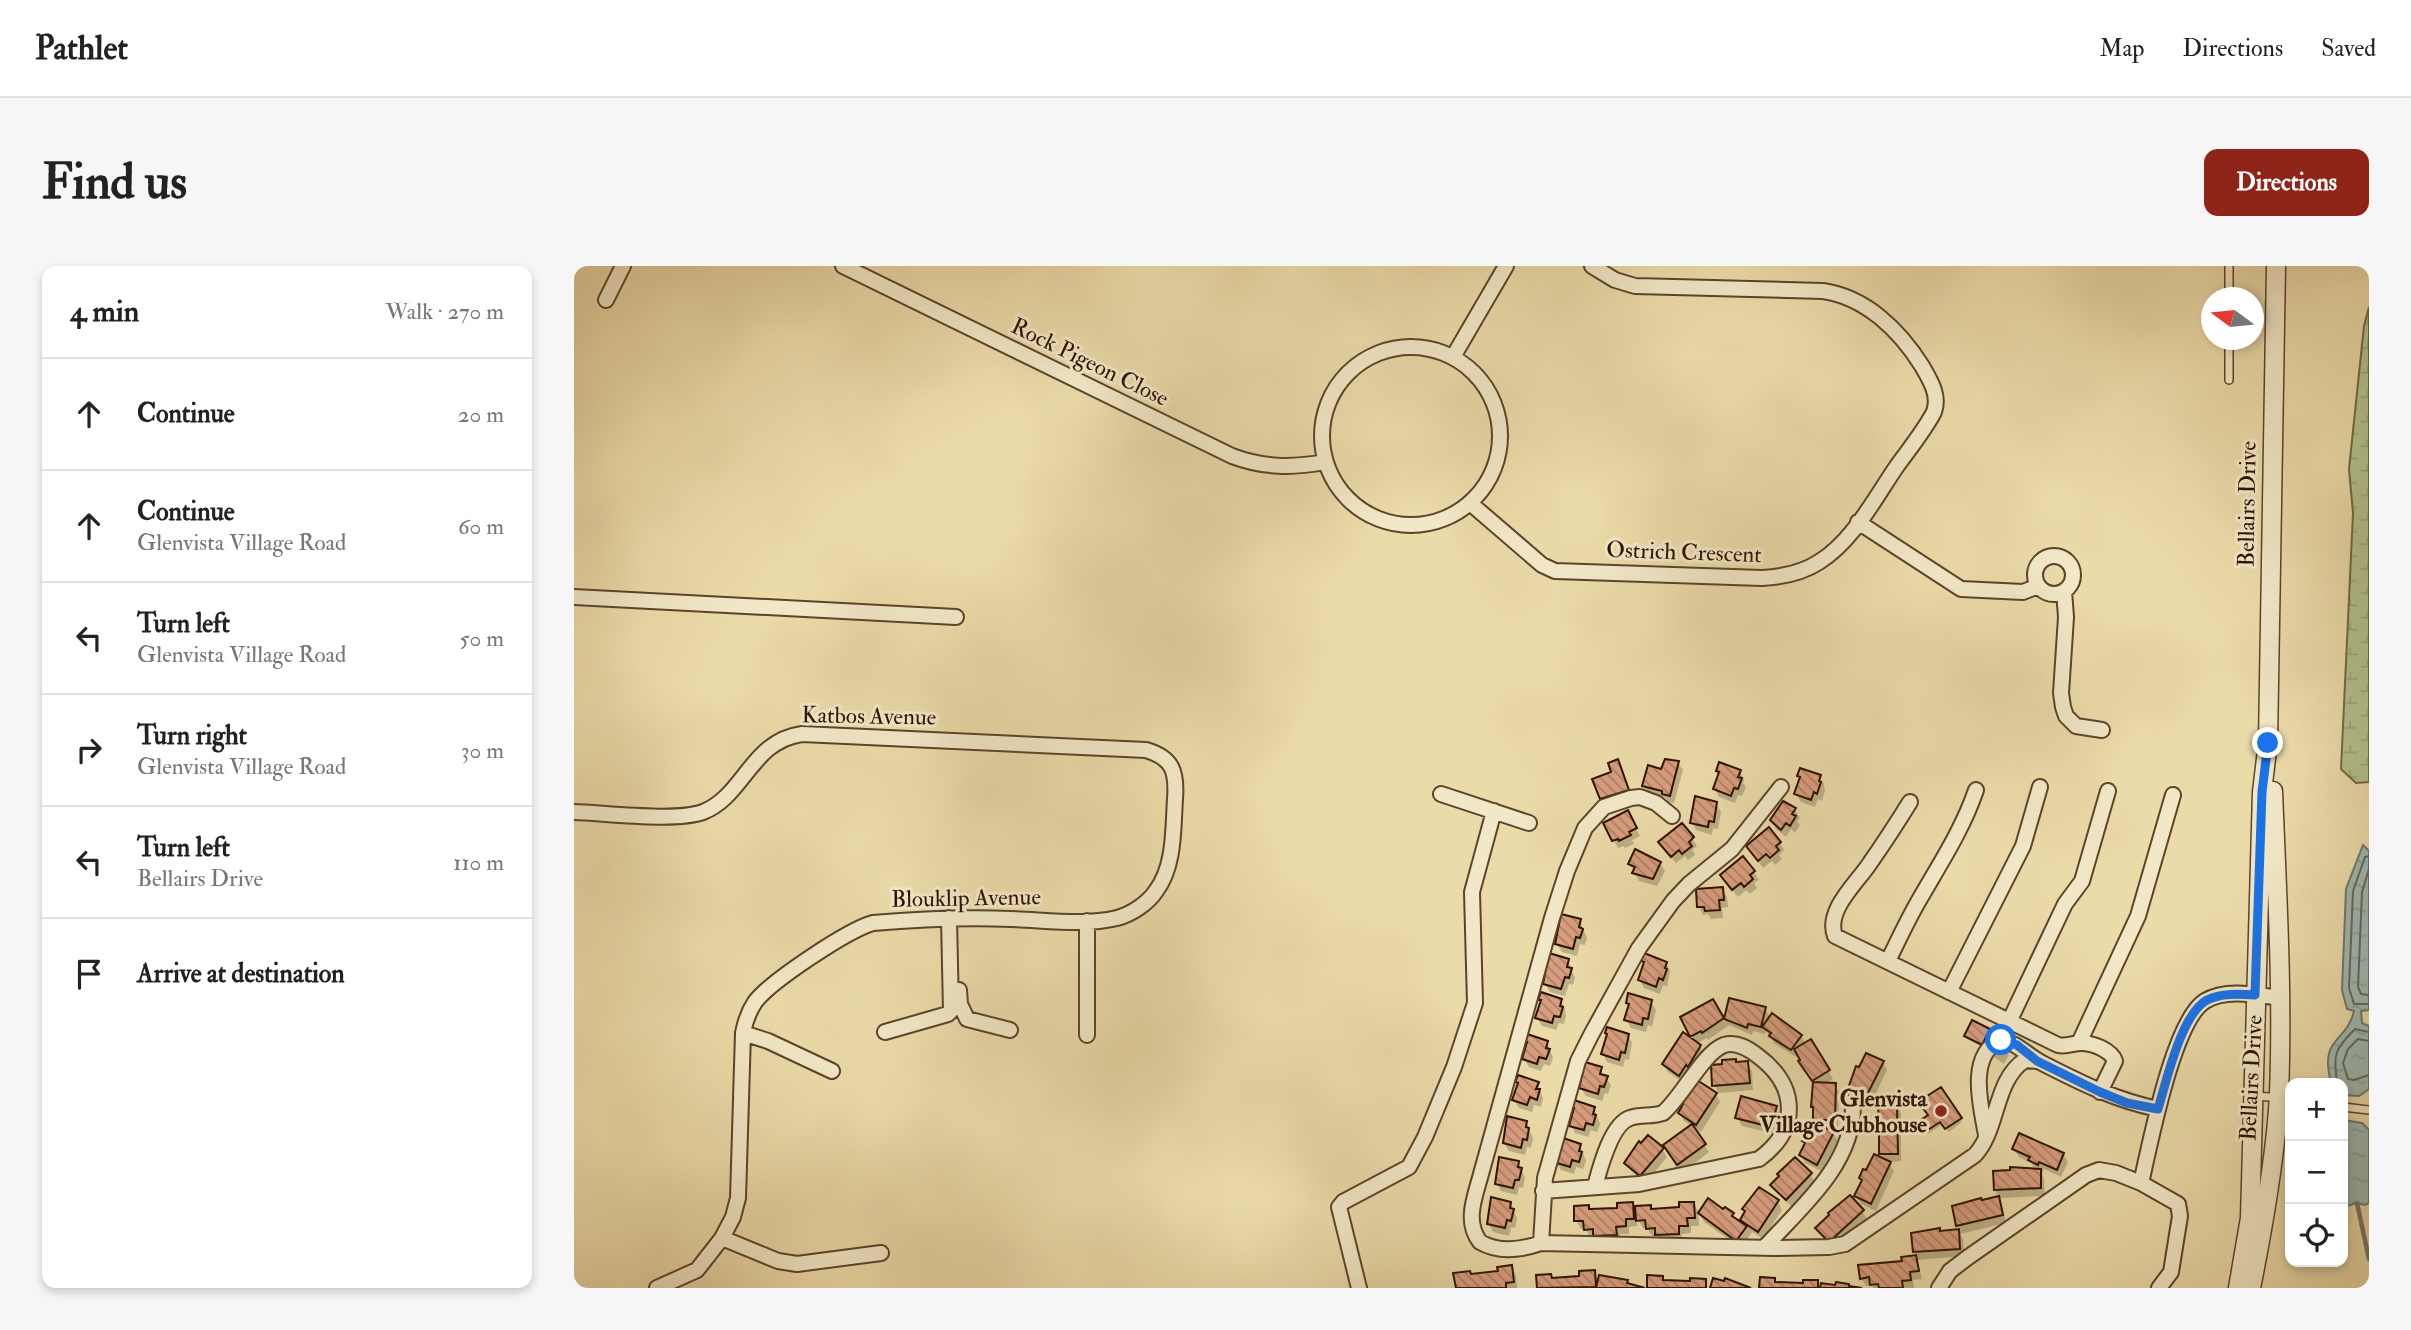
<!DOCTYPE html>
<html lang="en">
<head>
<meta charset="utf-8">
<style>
	:root { --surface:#fff; --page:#f6f6f6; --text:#222; --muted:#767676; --line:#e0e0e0; --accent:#8f2418 }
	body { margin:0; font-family:"IM FELL Double Pica",serif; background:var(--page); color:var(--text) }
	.controls { position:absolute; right:21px; bottom:21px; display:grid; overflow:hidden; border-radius:14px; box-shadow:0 4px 10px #0003 }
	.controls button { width:63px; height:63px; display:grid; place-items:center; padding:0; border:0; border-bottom:2px solid var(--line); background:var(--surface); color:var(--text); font:35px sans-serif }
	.compass { position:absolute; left:1627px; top:21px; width:63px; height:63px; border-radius:50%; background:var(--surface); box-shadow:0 4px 10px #0003; rotate:285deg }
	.stop { position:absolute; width:21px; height:21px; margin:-16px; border:5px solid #1a73e8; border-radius:50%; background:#fff }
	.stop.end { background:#1a73e8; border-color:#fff; box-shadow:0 2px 7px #0008 }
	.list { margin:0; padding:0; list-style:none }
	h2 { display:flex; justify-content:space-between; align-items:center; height:91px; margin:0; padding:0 28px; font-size:30px }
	h2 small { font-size:23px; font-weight:400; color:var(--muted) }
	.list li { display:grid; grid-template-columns:46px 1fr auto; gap:21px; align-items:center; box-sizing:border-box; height:112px; padding:0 28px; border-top:2px solid var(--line) }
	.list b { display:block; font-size:26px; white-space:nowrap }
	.list p { margin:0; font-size:23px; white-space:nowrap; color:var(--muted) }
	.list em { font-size:23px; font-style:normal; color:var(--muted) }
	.icon { flex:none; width:38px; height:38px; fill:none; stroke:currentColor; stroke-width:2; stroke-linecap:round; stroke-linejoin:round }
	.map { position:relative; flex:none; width:1795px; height:1022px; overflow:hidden; border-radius:14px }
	header { display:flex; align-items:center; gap:42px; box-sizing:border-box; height:98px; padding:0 35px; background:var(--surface); border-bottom:2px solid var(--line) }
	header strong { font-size:33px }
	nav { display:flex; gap:38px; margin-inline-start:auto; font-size:24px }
	.intro { display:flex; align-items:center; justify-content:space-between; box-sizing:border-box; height:168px; padding:0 42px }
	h1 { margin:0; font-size:49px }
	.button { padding:18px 32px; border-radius:14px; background:var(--accent); color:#fff; font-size:24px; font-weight:700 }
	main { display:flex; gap:42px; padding:0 42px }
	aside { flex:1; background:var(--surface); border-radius:14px; box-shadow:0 4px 10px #0003 }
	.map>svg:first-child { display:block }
	.wetland { fill:url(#wetland-marsh); stroke:#706a46; stroke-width:2 }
	.water { fill:url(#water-ripples); stroke:#70766b; stroke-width:2 }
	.shadow { fill:#0003 }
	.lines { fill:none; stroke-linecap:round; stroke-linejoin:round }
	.shore { stroke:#64665a; stroke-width:2 }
	.stream { stroke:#70766b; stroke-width:4.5 }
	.building { fill:url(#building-back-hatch); stroke:#2d1200; stroke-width:2 }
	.service-casing { stroke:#5c442a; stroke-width:10 }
	.minor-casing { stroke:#5c442a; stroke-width:18 }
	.tertiary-casing { stroke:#5c442a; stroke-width:21 }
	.service { stroke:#f2e8c7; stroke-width:7 }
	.minor { stroke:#f2e8c7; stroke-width:14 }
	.tertiary { stroke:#f2e8c7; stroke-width:18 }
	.route { stroke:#1a73e8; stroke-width:9 }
	.poi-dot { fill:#8f2418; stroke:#f2e8c7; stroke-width:2.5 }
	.labels { text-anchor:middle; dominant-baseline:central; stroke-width:6; stroke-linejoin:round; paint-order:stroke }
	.street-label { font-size:23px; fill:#2d1200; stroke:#f2e8c7 }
	.poi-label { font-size:23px; font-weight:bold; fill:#2d1200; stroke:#f2e8c7; text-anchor:end }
</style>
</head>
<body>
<header>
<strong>Pathlet</strong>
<nav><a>Map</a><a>Directions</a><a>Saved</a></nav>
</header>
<div class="intro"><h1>Find us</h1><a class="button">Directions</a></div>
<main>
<aside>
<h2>4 min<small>Walk · 270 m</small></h2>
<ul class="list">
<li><svg class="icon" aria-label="ahead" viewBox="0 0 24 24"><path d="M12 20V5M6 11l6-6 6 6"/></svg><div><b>Continue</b></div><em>20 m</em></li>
<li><svg class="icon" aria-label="ahead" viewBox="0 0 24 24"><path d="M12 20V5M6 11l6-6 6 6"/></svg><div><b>Continue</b><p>Glenvista Village Road</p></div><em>60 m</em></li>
<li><svg class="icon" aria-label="left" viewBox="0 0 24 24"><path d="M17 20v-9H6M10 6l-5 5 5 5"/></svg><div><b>Turn left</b><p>Glenvista Village Road</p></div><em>50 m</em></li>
<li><svg class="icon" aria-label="right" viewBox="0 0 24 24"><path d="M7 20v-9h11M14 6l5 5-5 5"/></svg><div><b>Turn right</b><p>Glenvista Village Road</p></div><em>30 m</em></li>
<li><svg class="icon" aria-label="left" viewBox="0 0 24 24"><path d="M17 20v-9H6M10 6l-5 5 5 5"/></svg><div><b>Turn left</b><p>Bellairs Drive</p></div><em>110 m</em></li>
<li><svg class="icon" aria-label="arrive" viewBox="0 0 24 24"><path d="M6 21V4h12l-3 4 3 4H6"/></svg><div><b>Arrive at destination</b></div></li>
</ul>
</aside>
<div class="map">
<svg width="1795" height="1022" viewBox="0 0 1795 1022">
	<defs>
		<pattern id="wetland-marsh" width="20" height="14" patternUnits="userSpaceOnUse" patternTransform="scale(1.75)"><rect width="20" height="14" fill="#b2c18c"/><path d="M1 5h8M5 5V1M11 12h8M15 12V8" fill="none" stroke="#99a577"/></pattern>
		<pattern id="water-ripples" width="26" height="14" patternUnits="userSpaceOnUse" patternTransform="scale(1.75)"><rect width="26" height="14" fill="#9cb9b3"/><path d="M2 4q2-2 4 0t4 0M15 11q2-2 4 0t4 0" fill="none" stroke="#879e98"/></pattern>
		<pattern id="building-back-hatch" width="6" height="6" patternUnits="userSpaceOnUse" patternTransform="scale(1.75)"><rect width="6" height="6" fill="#d89d7e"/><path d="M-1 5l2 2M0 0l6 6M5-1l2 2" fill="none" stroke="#b07f65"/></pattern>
	</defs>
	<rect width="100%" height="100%" fill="#ebdba9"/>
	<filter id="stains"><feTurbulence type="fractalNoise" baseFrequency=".00286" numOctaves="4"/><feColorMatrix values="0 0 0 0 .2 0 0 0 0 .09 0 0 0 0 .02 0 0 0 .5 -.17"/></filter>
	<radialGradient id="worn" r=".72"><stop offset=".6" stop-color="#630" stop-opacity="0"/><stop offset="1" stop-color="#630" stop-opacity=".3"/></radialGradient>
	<path class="wetland" d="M1795 41V516L1782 517 1767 503 1779 247 1775 203 1790 60Z"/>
	<path class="water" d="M1789 579 1795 585V744L1787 745 1788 757 1795 760V823L1785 830 1769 829V817H1757C1745 770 1772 778 1780 745L1773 743 1768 724 1772 623Z
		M1769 854 1788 857 1795 864V937L1791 939 1783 937 1769 941Z"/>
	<path class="shadow" d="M1104 497 1109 504 1100 537 1094 536 1092 532 1075 528 1070 520Z
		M1047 504 1058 532 1032 540 1028 532Z
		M1144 504 1166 506 1170 514 1169 517 1172 521 1168 530 1164 529 1161 537 1145 531 1141 523 1146 509Z
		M1225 510H1245L1250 518 1251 525 1248 535 1244 533 1241 541 1227 536 1222 528 1227 513Z
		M1210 537 1221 544 1226 552 1223 555 1226 559 1221 567 1217 563 1212 571 1202 563 1198 555Z
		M1142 538 1147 546 1144 563 1139 562 1138 569 1122 564 1118 556Z
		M1057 554 1066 570 1058 574 1060 578 1051 582 1050 580 1044 582 1031 557Z
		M1118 572 1123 580 1118 584 1121 589 1114 594 1111 590 1102 597 1091 584Z
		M1206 577 1210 584 1205 589 1208 593 1201 599 1198 595 1189 602 1174 581Z
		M1086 597 1091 605 1083 620 1065 615 1056 598Z
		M1180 606 1185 614 1180 617 1183 622 1176 628 1172 624 1164 631 1153 617Z
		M1148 623 1153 631 1154 641 1148 642 1149 652 1137 653 1134 648 1129 649 1125 641Z
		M1006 655 1013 672 1011 679 1006 678 1003 690 988 686 983 678Z
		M994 695 1001 712 999 719 995 718 991 730 976 726 971 718Z
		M1069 695 1092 697 1096 705 1093 721 1089 719 1086 728 1070 722 1066 714 1071 699Z
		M966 734H987L991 743 992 750 990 758 985 757 982 764 968 760 963 752 968 737Z
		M1156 734 1191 743 1197 753 1227 770 1232 779 1237 776 1259 813 1250 818H1261L1265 826 1264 862 1248 861 1259 867 1264 875 1247 905 1231 897 1227 889 1232 878 1231 875 1243 857 1239 841 1241 817 1231 803 1225 788 1222 791 1201 778 1192 765 1191 768 1179 765 1178 769 1155 759 1134 774 1133 772 1122 778 1108 752 1139 735 1151 757Z
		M1077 736 1082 744 1078 761 1074 759 1072 766 1057 762 1052 754 1056 741 1054 737Z
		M1415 764 1417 768 1410 782 1394 773 1392 770Z
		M1054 769 1058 777 1055 794 1051 793 1049 801 1033 796 1029 788Z
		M973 776 979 792 976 800 970 798 967 805 955 801 950 793Z
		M1126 780 1130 788 1110 817 1094 806 1090 798Z
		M1422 780 1435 789 1430 798 1417 789Z
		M1309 796 1313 804 1294 844 1278 836 1274 828Z
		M1173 797 1178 805 1179 824 1145 827 1140 819Z
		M1026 803 1037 819 1034 828 1031 827 1028 835 1012 830 1007 822Z
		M943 816 964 817 969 833 967 841 960 839 958 846 945 842 940 834 945 819Z
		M1366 823 1388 856 1375 866 1369 858 1354 868 1346 856 1356 850Z
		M1142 828 1146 836 1127 866 1110 855 1106 847Z
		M1322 839 1327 847V895L1314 896 1320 905 1302 945 1287 938 1282 930 1312 895 1307 888V873L1304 867 1307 860Z
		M1201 841 1206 849 1201 868 1168 860 1163 852Z
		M1000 842H1020L1026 858 1023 866 1017 864 1014 871 1001 867 997 859 1002 845Z
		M952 857 959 872 957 882 953 881 951 889 935 885 930 877Z
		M1006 879 1012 895 1009 903 1002 901 1000 908 987 904 982 896Z
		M1130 879 1135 886 1109 906 1096 888Z
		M1088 883 1093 891 1072 917 1057 905 1052 897Z
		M1440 883 1489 888 1494 896 1487 911 1470 903 1468 908 1470 913 1471 930 1426 932 1421 924 1462 905 1457 897 1445 891Z
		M944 897 951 912 949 922 945 921 943 929 927 925 923 917Z
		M1236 908 1241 916 1218 941 1203 927 1199 919Z
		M1424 932 1428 940 1432 957 1386 968 1389 973 1390 990 1343 994 1348 1013 1339 1014 1340 1022H1300L1298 1019 1292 1020 1287 1012 1330 996 1329 992 1343 990 1340 985 1366 966 1387 965 1384 959 1408 936Z
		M1204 936 1208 944 1189 973 1178 966 1167 982 1130 956 1126 948 1166 957 1172 947Z
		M936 937 943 952 941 962 937 961 935 970 919 966 915 958Z
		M1119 937 1124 945 1125 960H1117V967L1108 968V976L1088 977 1084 970H1078L1073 962H1069L1063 952V960L1055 961V968H1046L1047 976 1026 978 1022 971H1016L1012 963H1007L1002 955 1016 945 1045 943 1058 938 1064 948 1076 941 1078 944 1107 943Z
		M1288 945 1293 953 1260 983 1244 962Z
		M937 1001 942 1009 943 1022H883L897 1010 926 1006Z
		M1020 1006 1025 1015H1053L1055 1019 1069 1022H964V1010L979 1014 1007 1012Z"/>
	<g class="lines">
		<path class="shore" d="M1795 590 1791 591 1779 625 1775 722 1780 738H1795
			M1795 603 1788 626 1784 721 1787 728 1795 729
			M1795 775 1784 773 1774 783 1769 797 1774 813 1780 814 1795 809
			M1763 817C1760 788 1759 785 1781 763L1795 766"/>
		<path class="stream" d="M1783 937 1795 993"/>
	</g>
	<path class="building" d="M1044 493 1055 524 1026 533 1018 513 1037 506 1034 497Z
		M1091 493 1105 495 1096 530 1088 528V525L1068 520 1074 499 1087 503Z
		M1145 496 1167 504 1164 511 1168 512 1164 523 1160 522 1157 530 1139 523 1145 506 1142 505Z
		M1226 502 1247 509 1245 515 1247 516 1243 528 1240 526 1237 534 1220 528 1226 511 1223 510Z
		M1121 530 1143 536 1140 556 1135 555 1134 561 1116 557Z
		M1209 535 1222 542 1218 548 1222 550 1216 560 1212 557 1207 564 1196 554Z
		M1054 544 1063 562 1055 566 1057 569 1045 575 1044 573 1038 575 1029 557Z
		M1108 557 1120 571 1115 576 1118 580 1108 588 1105 584 1097 591 1084 576Z
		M1195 561 1207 576 1202 580 1205 584 1196 592 1192 588 1184 595 1172 580Z
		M1061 583 1087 596 1079 613 1058 607 1061 601 1054 598Z
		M1169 590 1181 605 1176 609 1179 613 1170 621 1167 617 1158 624 1146 609Z
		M1149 621 1150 634H1145L1146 644 1131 645 1130 641H1123L1122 623Z
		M987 648 1007 653 1005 661 1009 663 1006 672 1002 671 999 683 981 678Z
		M975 687 995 693 993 701 998 702 995 712 991 711 987 723 969 718Z
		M1070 687 1093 696 1091 702 1093 703 1089 714 1085 712 1082 721 1064 714 1070 696 1067 695Z
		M967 726 988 733 986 740 989 741 986 751 980 750 978 757 961 752 967 734H964Z
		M1054 727 1078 734 1074 753 1069 752 1068 759 1050 754 1055 738 1052 737Z
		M1155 732 1192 741 1187 761 1174 758 1173 762 1150 753Z
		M1139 733 1150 752 1128 767 1127 765 1116 771 1106 751Z
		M1198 747 1228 769 1217 784 1195 770 1197 767 1188 761Z
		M1398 754 1416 763 1408 779 1390 770Z
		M1033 761 1055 768 1051 787 1047 786 1045 794 1027 788 1033 768 1031 767Z
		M1109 766 1127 779 1114 801 1112 799 1105 810 1088 798Z
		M953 768 974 775 972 782 976 783 972 793 965 791 963 798 948 793 953 776H951Z
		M1237 773 1256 804 1238 815 1224 795 1226 794 1220 783Z
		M1292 787 1310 795 1289 837 1272 828 1282 800 1285 801Z
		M1162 793V796L1174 795 1176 817 1138 820 1137 799 1148 798V794Z
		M1011 796 1028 801 1026 808 1034 810 1030 821 1026 820 1024 828 1005 822Z
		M944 809 965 816 962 823H966L963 834 956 831 953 839 938 834 944 817 941 816Z
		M1123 814 1143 827 1122 859 1104 847 1109 838 1106 836Z
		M1239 816 1262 817 1261 854H1239V841H1237Z
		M1367 821 1388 852 1371 863 1366 856 1351 866 1344 856 1354 849 1348 841 1354 837 1350 832Z
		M1167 830 1203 840 1197 861 1161 852Z
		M1000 834 1021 841 1019 848 1022 849 1019 859 1012 857 1010 864 995 860 1000 842H998Z
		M1304 838H1323L1324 888H1305V868H1302L1301 858H1305Z
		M933 850 953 855 952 861 955 862 953 874 949 873 947 882 929 877Z
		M1241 856 1260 866 1243 899 1225 889 1231 877 1228 875Z
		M1118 858 1132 878 1103 899 1089 879Z
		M1445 867 1490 887 1483 904 1465 896 1464 899 1454 894 1456 891 1438 883Z
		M1074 869 1090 882 1066 910 1050 897 1065 875 1067 877Z
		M986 871 1007 878 1005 885 1008 886 1005 896 998 894 996 901 980 896Z
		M1300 888 1317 896 1297 938 1280 930 1288 914 1285 912 1289 903 1292 904Z
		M925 891 945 895 944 901 948 902 945 914H941L939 922 921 918Z
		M1221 891 1238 907 1212 934 1196 919 1205 910 1203 908Z
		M1436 901 1467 903V922L1420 924 1419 905 1436 904Z
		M1185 921 1205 934 1184 966 1166 954 1171 945 1168 943Z
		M1276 929 1290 944 1255 976 1241 962 1255 949 1254 947Z
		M1425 930 1429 949 1382 960 1378 940 1407 932 1408 934Z
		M917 931 937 936 936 942 940 943 937 955 933 954 931 962 913 958Z
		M1134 932 1149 943 1151 941 1160 947 1158 950 1173 960 1162 975 1124 947Z
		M1059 936 1060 953H1052V960L1042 961 1043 969 1019 970V963L1010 964 1009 955H1000V940L1015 939V943L1043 942V937Z
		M1105 936H1120L1121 952H1113L1114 960H1105V968L1081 969V962L1072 963 1071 954 1062 955 1061 940 1077 939V943L1105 941Z
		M1366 962V965L1385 963 1386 983 1339 986 1337 967Z
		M1342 989 1345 1005 1336 1006 1337 1014 1328 1015 1329 1022H1305L1304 1018 1296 1019 1295 1011 1286 1013 1284 999 1328 995 1327 991Z
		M938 999 940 1016 932 1017V1022H882L879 1007 896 1005 897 1008 924 1005 923 1001Z
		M1021 1004 1022 1021 963 1022 962 1009 977 1008 978 1012 1005 1010V1005Z
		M1025 1009 1054 1014 1053 1017 1071 1022H1022Z
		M1073 1009 1089 1010V1014L1116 1015V1012L1132 1013V1022H1073Z
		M1186 1011 1201 1012V1016L1229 1017V1014H1244V1022H1185Z
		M1139 1012 1150 1015 1151 1012 1177 1022H1136Z
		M1262 1016 1275 1018V1020L1288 1022H1246L1247 1017 1261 1019Z"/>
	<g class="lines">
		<defs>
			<path id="service" d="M1655 0V32
				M1655 74V114
				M1679 830 1716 832
				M1769 841 1795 844"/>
			<path id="minor" d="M269 0 658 190C690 202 718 202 751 196
				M32 34 49 0
				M748 170a89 89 0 1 1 178 0a89 89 0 1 1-178 0Z
				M879 91 932 0
				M896 237 968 299 981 305 1188 312C1208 311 1228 307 1245 296 1279 275 1301 232 1323 200 1336 182 1350 165 1360 146 1366 129 1356 114 1348 100 1326 65 1292 31 1249 25L1061 20 1041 14 1018 0
				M1284 256 1387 323 1449 326 1464 320
				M1461 309a19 19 0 1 1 38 0a19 19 0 1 1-38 0Z
				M1490 325 1492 351 1487 427 1489 441 1492 450 1502 460 1528 464
				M0 331 382 351
				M867 528 955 557
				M1336 536C1323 557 1310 577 1296 597 1284 616 1251 644 1261 670L1484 779C1493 781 1499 777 1507 777 1519 777 1537 784 1541 795L1526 826
				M0 546C31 547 102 556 129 546 170 530 177 475 228 468L572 484C599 492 603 506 601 533 599 562 601 600 582 625 574 637 558 648 543 652 510 660 471 654 437 653 391 651 345 653 299 657 274 664 197 715 181 736 175 745 171 756 169 767L164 932 159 951 148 972
				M1098 550 1082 537 1066 531 1057 532 1030 541 1011 562 993 605 978 652 907 908C901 931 890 955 906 976 925 987 947 984 967 977L1200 982 1255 981 1271 978 1401 889C1425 863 1420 814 1451 794L1463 795
				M1314 695C1324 675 1333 655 1344 636 1365 599 1388 565 1402 524
				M385 724 386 738 393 753 436 764
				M1375 726 1449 580 1466 521
				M1435 756 1491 638 1508 615 1534 525
				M311 766 374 748 377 745 375 652
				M169 767 194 775 258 805
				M513 769V655
				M1505 777 1564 650 1599 529
				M1412 869C1407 841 1393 790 1426 774 1445 777 1452 789 1468 797 1507 817 1541 834 1584 843
				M1567 917C1576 879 1599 755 1631 735 1652 722 1683 729 1706 732
				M969 925 1065 918 1185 893C1226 863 1224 820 1184 790 1175 783 1163 775 1150 779 1129 787 1108 831 1089 847 1078 851 1066 848 1056 852 1037 858 1026 902 1021 920
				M967 977 971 912 1004 795 1017 769 1065 682 1099 635 1115 618 1158 583 1207 521
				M1190 982C1226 942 1278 900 1279 842
				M83 1022 123 1004 148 972 204 995 223 998 307 987
				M785 1022 765 941 769 936 835 901 851 871 880 801 901 737 898 626 920 545
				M1365 1022 1376 1005 1393 992 1512 909 1525 904 1542 907 1567 917 1604 938 1606 950 1597 1006 1585 1022"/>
			<path id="tertiary" d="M1664 1022 1676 952 1688 526 1694 476 1702 0
				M1677 1022C1689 962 1702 889 1705 828 1709 727 1703 626 1699 525"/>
		</defs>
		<use href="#service" class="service-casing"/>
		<use href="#minor" class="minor-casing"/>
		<use href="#tertiary" class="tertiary-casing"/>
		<use href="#service" class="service"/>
		<use href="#minor" class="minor"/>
		<use href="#tertiary" class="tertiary"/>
	</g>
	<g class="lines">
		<path class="route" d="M1427 774 1443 779 1463 795 1526 826 1553 837 1584 843C1592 817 1607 748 1633 734 1647 727 1665 728 1681 729L1688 526 1694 477"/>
	</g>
	<circle class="poi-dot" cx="1367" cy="845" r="7"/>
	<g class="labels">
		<g class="street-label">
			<text transform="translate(516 96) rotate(26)">Rock Pigeon Close</text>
			<text transform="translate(1673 238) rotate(-89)">Bellairs Drive</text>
			<text transform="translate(1110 286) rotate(2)">Ostrich Crescent</text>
			<text transform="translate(295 450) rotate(1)">Katbos Avenue</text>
			<text transform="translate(392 632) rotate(-1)">Blouklip Avenue</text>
			<text transform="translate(1677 812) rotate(-87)">Bellairs Drive</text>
		</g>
		<g class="poi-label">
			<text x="1353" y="832">Glenvista<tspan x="1353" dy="26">Village Clubhouse</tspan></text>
		</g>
	</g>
	<rect width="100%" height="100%" filter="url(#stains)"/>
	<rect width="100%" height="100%" fill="url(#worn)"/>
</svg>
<div class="controls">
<button>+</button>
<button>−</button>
<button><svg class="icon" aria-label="locate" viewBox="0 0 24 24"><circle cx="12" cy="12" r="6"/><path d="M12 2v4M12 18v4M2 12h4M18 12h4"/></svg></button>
</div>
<svg class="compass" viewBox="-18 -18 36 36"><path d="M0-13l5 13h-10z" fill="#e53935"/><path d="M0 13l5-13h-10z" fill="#767676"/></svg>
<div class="stop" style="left:1427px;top:774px"></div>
<div class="stop end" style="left:1694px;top:477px"></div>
</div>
</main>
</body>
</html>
